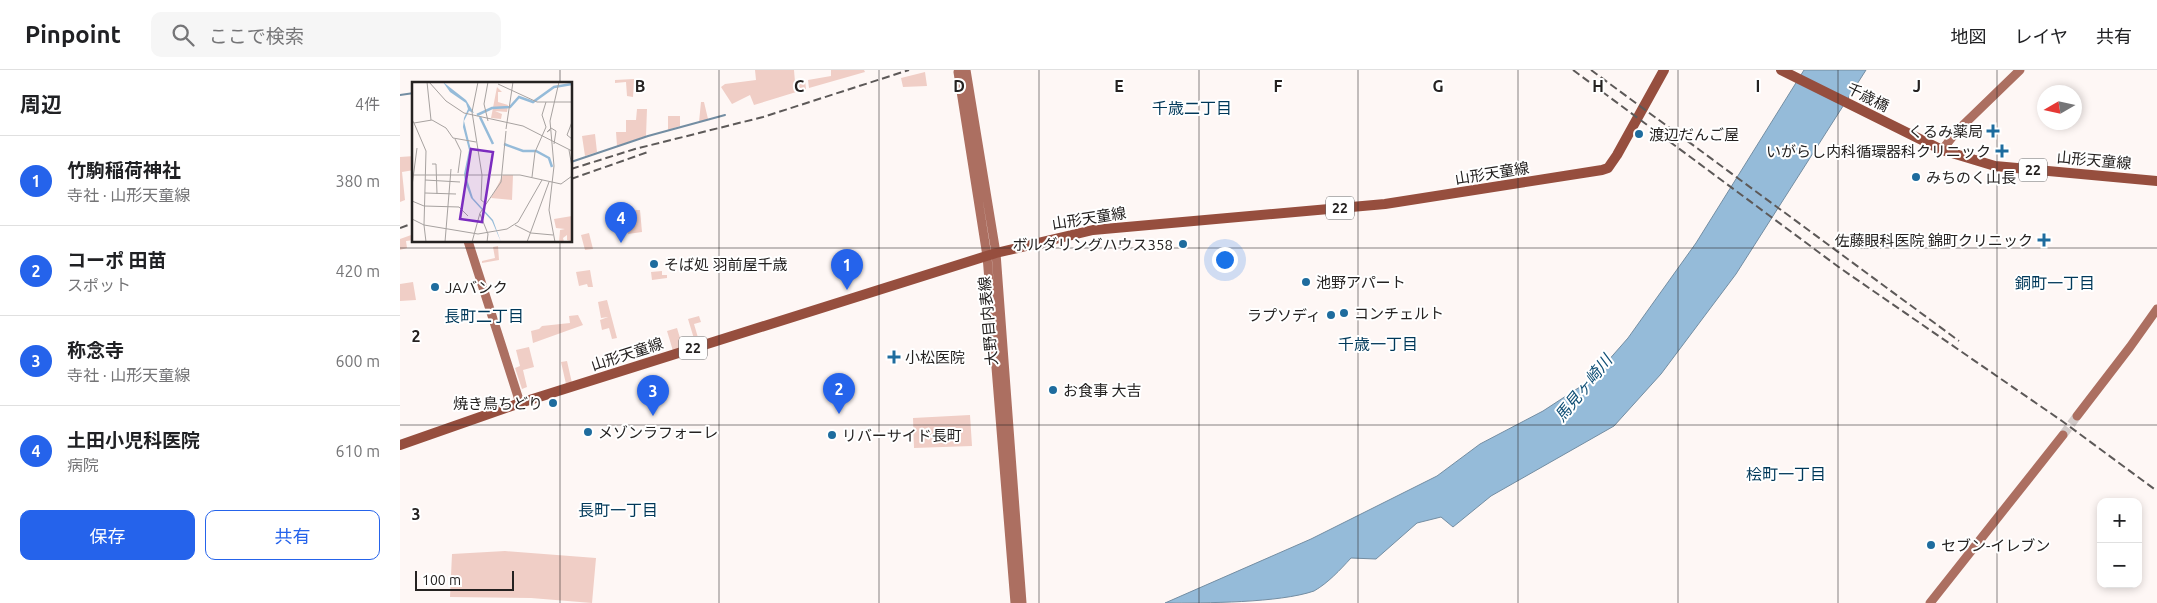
<!DOCTYPE html>
<html lang="ja">
<head>
<meta charset="utf-8">
<style>
	:root { --surface:#fff; --page:#f6f6f6; --text:#202124; --muted:#757577; --line:#e0e0e0; --accent:#2563eb }
	body { margin:0; font-family:Ubuntu,"Noto Sans JP",sans-serif; background:var(--page); color:var(--text) }
	.controls { position:absolute; right:15px; bottom:15px; display:grid; overflow:hidden; border-radius:10px; box-shadow:0 2px 8px #0003 }
	.controls button { width:45px; height:45px; display:grid; place-items:center; padding:0; border:0; border-bottom:1px solid var(--line); background:var(--surface); color:var(--text); font:25px sans-serif }
	.compass { position:absolute; left:1637px; top:15px; width:45px; height:45px; border-radius:50%; background:var(--surface); box-shadow:0 2px 8px #0003; rotate:261deg }
	.scale { position:absolute; left:15px; bottom:12px; width:99px; box-sizing:border-box; padding-left:5px; border:2px solid #252221; border-top:0; font-size:14px; line-height:18px; white-space:nowrap; color:#252221; -webkit-text-stroke:4px #fff; paint-order:stroke }
	.you { position:absolute; left:824px; top:189px; width:18px; height:18px; margin:-12px; border:4px solid #fff; border-radius:50%; background:#1a73e8; box-shadow:0 0 0 8px #1a73e833 }
	.badge { display:grid; place-items:center; width:32px; height:32px; border-radius:50%; background:var(--accent); color:#fff; font-size:16px; font-weight:700 }
	.pin { position:absolute; translate:-50% -41px; filter:drop-shadow(0 1px 2px #0008) }
	.pin::after { content:''; position:absolute; top:26px; width:18px; height:15px; background:inherit; clip-path:polygon(0 0,100% 0,50% 100%) }
	.list { margin:0; padding:0; list-style:none }
	h2 { display:flex; justify-content:space-between; align-items:center; height:65px; margin:0; padding:0 20px; font-size:21px }
	h2 small { font-size:16px; font-weight:400; color:var(--muted) }
	.list li { display:grid; grid-template-columns:32px 1fr auto; gap:15px; align-items:center; box-sizing:border-box; height:90px; padding:0 20px; border-top:1px solid var(--line) }
	.list b { display:block; font-size:19px; white-space:nowrap }
	.list p { margin:0; font-size:16px; white-space:nowrap; color:var(--muted) }
	.list em { font-size:16px; font-style:normal; color:var(--muted) }
	.actions { display:flex; gap:10px; padding:15px 20px }
	.actions a { flex:1; padding:11px 0; border:1px solid var(--accent); border-radius:10px; text-align:center; font-size:18px; color:var(--accent) }
	.actions .main { background:var(--accent); color:#fff }
	.icon { flex:none; width:28px; height:28px; fill:none; stroke:currentColor; stroke-width:2; stroke-linecap:round; stroke-linejoin:round }
	.map { position:relative; flex:none; width:1757px; height:533px; overflow:hidden }
	header { display:flex; align-items:center; gap:30px; box-sizing:border-box; height:70px; padding:0 25px; background:var(--surface); border-bottom:1px solid var(--line) }
	header strong { font-size:24px }
	nav { display:flex; gap:28px; margin-inline-start:auto; font-size:18px }
	.search { width:350px; height:45px; background:var(--page); display:flex; align-items:center; gap:12px; box-sizing:border-box; padding:0 18px; border-radius:10px; color:var(--muted); font-size:19px }
	main { display:flex }
	aside { flex:1; background:var(--surface) }
	.map>svg:first-child { display:block }
	.green { fill:#f0cec6 }
	.water { fill:#95bbd9; stroke:#738da2 }
	.lines { fill:none; stroke-linecap:round; stroke-linejoin:round }
	.stream { stroke:#738da2; stroke-width:2 }
	.secondary-tunnel { stroke:#d3cccb; stroke-width:9; stroke-dasharray:9 4.5; stroke-linecap:butt }
	.secondary { stroke:#ac6f61; stroke-width:9 }
	.primary { stroke:#964e3e; stroke-width:10 }
	.rail { stroke:#5d5958; stroke-width:2; stroke-dasharray:8 4; stroke-linecap:butt }
	.grid { fill:none; stroke:#252221; stroke-width:1; stroke-opacity:0.55 }
	.poi-dot { fill:#1e6c9e; stroke:#fff; stroke-width:2 }
	.labels { text-anchor:middle; dominant-baseline:central; stroke-width:4; stroke-linejoin:round; paint-order:stroke }
	.shield { fill:#fff; stroke:#666464; stroke-width:1 }
	.shield-label { font-size:14px; font-weight:bold; fill:#252221 }
	.street-label { font-size:15px; fill:#252221; stroke:#fff }
	.poi-label { font-size:15px; fill:#252221; stroke:#fff; text-anchor:start }
	.neighbourhood-label { font-size:16px; fill:#003859; stroke:#fff }
	.water-label { font-size:16px; font-style:italic; fill:#0f4e75; stroke:#fff }
	.inset-river { fill:none; stroke:#95bbd9; stroke-width:2.5 }
	.inset-road { fill:none; stroke:#a7a2a0; stroke-width:1 }
	.view { fill:#7b2cbf; fill-opacity:0.15; stroke:#7b2cbf; stroke-width:2.5 }
	.inset-edge { fill:none; stroke:#252221; stroke-width:2.5 }
	.grid-label { font-size:16px; text-anchor:middle; font-weight:bold; fill:#252221; stroke:#fff; stroke-width:4; stroke-linejoin:round; paint-order:stroke }
</style>
</head>
<body>
<header>
<strong>Pinpoint</strong>
<div class="search"><svg class="icon" aria-label="search" viewBox="0 0 24 24"><circle cx="10" cy="10" r="6"/><path d="M15 15l6 6"/></svg>ここで検索</div>
<nav><a>地図</a><a>レイヤ</a><a>共有</a></nav>
</header>
<main>
<aside>
<h2>周辺<small>4件</small></h2>
<ul class="list">
<li><span class="badge">1</span><div><b>竹駒稲荷神社</b><p>寺社 · 山形天童線</p></div><em>380 m</em></li>
<li><span class="badge">2</span><div><b>コーポ 田苗</b><p>スポット</p></div><em>420 m</em></li>
<li><span class="badge">3</span><div><b>称念寺</b><p>寺社 · 山形天童線</p></div><em>600 m</em></li>
<li><span class="badge">4</span><div><b>土田小児科医院</b><p>病院</p></div><em>610 m</em></li>
</ul>
<div class="actions"><a class="main">保存</a><a>共有</a></div>
</aside>
<div class="map">
<svg width="1757" height="533" viewBox="0 0 1757 533">
	<rect width="100%" height="100%" fill="#fef7f5"/>
	<path class="green" d="M355 0H394L395 12 405 11 406 19 354 35 350 25 332 34 321 17 325 14 356 10Z
		M431 0H464L465 2 409 18 408 10 431 6Z
		M525 2 527 16 503 17 501 8Z
		M234 9 233 27 227 26 226 12 215 13V10Z
		M301 32H304L308 49 299 52Z
		M237 39H247L246 66 217 76 216 62H226V50H236Z
		M268 46H280V56L268 60Z
		M195 64 197 82 185 86 182 66Z
		M14 86V100L2 102 5 130 0 132V87Z
		M235 140H240L242 162 228 164 227 152 236 151Z
		M189 163 193 179 185 180 181 165Z
		M14 164V170L6 171 7 178 0 180V169Z
		M98 176 99 190 82 193V191L95 188 93 177Z
		M190 200 193 217H188L187 214 179 216 176 202Z
		M262 201V205H267V208L252 210 251 202Z
		M13 212 16 230 0 231V214Z
		M207 230 217 268 212 269 209 258 202 260 200 250 208 247 201 248 198 232Z
		M178 245 183 255 133 273 131 261 139 259 142 256 170 253 169 246Z
		M299 246 301 252 294 254 299 271 295 272 288 249Z
		M277 258 283 278 273 281 267 261Z
		M129 277 134 297 123 300 127 317 122 319 115 298 120 296 116 280Z
		M167 291 172 313 166 314 161 292Z
		M570 345 572 376 514 378 513 348Z
		M105 481 196 488 192 533 131 528 50 527 52 484Z"/>
	<path class="water" d="M1404 0H1466L1336 204 1261 304 1214 356 1091 426 1053 457 1041 447 1017 453 976 489 951 488C940 500 928 513 914 521 879 533 806 533 765 533L911 469 1037 406 1080 374 1143 341 1192 309 1228 268 1296 173Z"/>
	<g class="lines">
		<path class="stream" d="M0 25 14 23
			M171 92 248 66 325 45"/>
		<path class="secondary-tunnel" d="M1663 365 1677 346"/>
		<path class="secondary" d="M566 0 596 183 622 533
			M558 2 587 186 615 533
			M1542 80 1557 61 1620 0
			M68 171 120 333
			M1677 346 1730 277 1757 239
			M1530 533 1663 365"/>
		<path class="primary" d="M1381 0 1542 80 1595 96 1757 111
			M0 375 120 333 596 183 693 160 985 134 1202 100 1208 98 1217 85 1264 0"/>
		<path class="rail" d="M1173 0 1440 198 1662 351 1757 421
			M1191 0 1559 271
			M171 99 235 79 363 47 509 0
			M171 109 248 82
			M0 158 14 153"/>
	</g>
	<path class="grid" d="M160 0V14M319 0V533M479 0V533M639 0V533M799 0V533M958 0V533M1118 0V533M1278 0V533M1438 0V533M1597 0V533M160 171V533M0 178H1757M0 355H1757"/>
	<g class="poi-dot">
		<path d="M1590.5 53.5h5v5h5v5h-5v5h-5v-5h-5v-5h5z"/>
		<circle cx="1239" cy="64" r="5"/>
		<path d="M1599.5 73.5h5v5h5v5h-5v5h-5v-5h-5v-5h5z"/>
		<circle cx="1516" cy="107" r="5"/>
		<path d="M1641.5 162.5h5v5h5v5h-5v5h-5v-5h-5v-5h5z"/>
		<circle cx="783" cy="174" r="5"/>
		<circle cx="254" cy="194" r="5"/>
		<circle cx="906" cy="212" r="5"/>
		<circle cx="35" cy="217" r="5"/>
		<circle cx="944" cy="243" r="5"/>
		<circle cx="931" cy="245" r="5"/>
		<path d="M491.5 279.5h5v5h5v5h-5v5h-5v-5h-5v-5h5z"/>
		<circle cx="653" cy="320" r="5"/>
		<circle cx="153" cy="333" r="5"/>
		<circle cx="188" cy="362" r="5"/>
		<circle cx="432" cy="365" r="5"/>
		<circle cx="1531" cy="475" r="5"/>
	</g>
	<g class="labels">
		<g class="shield">
			<rect x="1619" y="88.5" width="28" height="23" rx="4"/>
			<rect x="926" y="126.5" width="28" height="23" rx="4"/>
			<rect x="279" y="266.5" width="28" height="23" rx="4"/>
		</g>
		<g class="shield-label">
			<text x="1633" y="100">22</text>
			<text x="940" y="138">22</text>
			<text x="293" y="278">22</text>
		</g>
		<g class="street-label">
			<text transform="translate(1468 27) rotate(27)">千歳橋</text>
			<text transform="translate(1694 90) rotate(5)">山形天童線</text>
			<text transform="translate(1092 103) rotate(-9)">山形天童線</text>
			<text transform="translate(689 148) rotate(-9)">山形天童線</text>
			<text transform="translate(588 251) rotate(-95)">大野目内表線</text>
			<text transform="translate(227 284) rotate(-18)">山形天童線</text>
		</g>
		<g class="poi-label">
			<text x="1583" y="61" text-anchor="end">くるみ薬局</text>
			<text x="1249" y="64">渡辺だんご屋</text>
			<text x="1591" y="81" text-anchor="end">いがらし内科循環器科クリニック</text>
			<text x="1526" y="107">みちのく山長</text>
			<text x="1633" y="170" text-anchor="end">佐藤眼科医院 錦町クリニック</text>
			<text x="773" y="174" text-anchor="end">ボルダリングハウス358</text>
			<text x="264" y="194">そば処 羽前屋千歳</text>
			<text x="916" y="212">池野アパート</text>
			<text x="45" y="217">JAバンク</text>
			<text x="954" y="243">コンチェルト</text>
			<text x="921" y="245" text-anchor="end">ラプソディ</text>
			<text x="505" y="287">小松医院</text>
			<text x="663" y="320">お食事 大吉</text>
			<text x="143" y="333" text-anchor="end">焼き鳥ちどり</text>
			<text x="198" y="362">メゾンラフォーレ</text>
			<text x="442" y="365">リバーサイド長町</text>
			<text x="1541" y="475">セブン-イレブン</text>
		</g>
		<g class="neighbourhood-label">
			<text x="792" y="38">千歳二丁目</text>
			<text x="1655" y="213">銅町一丁目</text>
			<text x="84" y="246">長町二丁目</text>
			<text x="978" y="274">千歳一丁目</text>
			<text x="1386" y="404">桧町一丁目</text>
			<text x="218" y="440">長町一丁目</text>
		</g>
		<g class="water-label">
			<text transform="translate(1183 318) rotate(-51)">馬見ヶ崎川</text>
		</g>
	</g>
	<g transform="translate(12 12)">
		<rect width="160" height="160" fill="#fef7f5"/>
		<path d="M85 5 90 10H86V20L96 23 95 30 83 29 90 32 89 37 79 36ZM91 93H101L100 118 79 116ZM160 134V160L155 158V153L151 156 152 160H147L148 148 153 147 144 146 142 137Z" fill="#f0cec6"/>
		<path d="M31 0 54 18 62 31 57 29 52 39 59 68 54 94 61 116 81 138 89 160 80 139 59 116 53 100 52 92 57 68 51 45 52 36 56 27 54 21 38 10Z" fill="#95bbd9"/>
		<path class="inset-river" d="M65 33 80 26 98 25 107 15 121 20 142 5 160 2M68 35 81 62M92 62 111 69H124L137 76 140 85"/>
		<path class="inset-road" d="M15 0 19 38M17 0 34 19 52 31 111 44 160 69M66 0 60 30 70 93 69 118 73 121M86 2 125 20H160M0 38 2 41 20 38 34 46 41 56 64 60M76 39 72 22 76 0M160 40 155 53 160 57M2 41 14 69 12 143 66 152 95 147 106 140 130 98M94 47 101 0M138 48 135 50 139 46 144 49 142 62M43 57 49 69 46 91M157 68 160 85M20 82H24L25 112M0 93H77M79 93H108L149 102 160 94M120 95 123 70 134 45 130 33 134 20M13 98 48 100M0 104 5 66M13 111 44 112M0 119 12 124 47 125 56 134M68 132 76 152 75 160M0 137 12 143 14 160M103 143 119 151 141 153M33 160 39 87M60 160 68 131 89 100 94 49M115 160 137 100M143 160 137 128 142 84 138 39 147 0"/>
		<path class="view" d="M59 67 81 70 70 140 48 137Z"/>
		<rect width="160" height="160" class="inset-edge"/>
	</g>
	<g class="grid-label">
		<text x="240" y="22">B</text>
		<text x="399" y="22">C</text>
		<text x="559" y="22">D</text>
		<text x="719" y="22">E</text>
		<text x="878" y="22">F</text>
		<text x="1038" y="22">G</text>
		<text x="1198" y="22">H</text>
		<text x="1358" y="22">I</text>
		<text x="1517" y="22">J</text>
		<text x="16" y="272">2</text>
		<text x="16" y="450">3</text>
	</g>
</svg>
<div class="controls">
<button>+</button>
<button>−</button>
</div>
<svg class="compass" viewBox="-18 -18 36 36"><path d="M0-13l5 13h-10z" fill="#e53935"/><path d="M0 13l5-13h-10z" fill="#757577"/></svg>
<div class="scale">100 m</div>
<div class="you"></div>
<div class="pin badge" style="left:447px;top:220px">1</div>
<div class="pin badge" style="left:439px;top:344px">2</div>
<div class="pin badge" style="left:253px;top:346px">3</div>
<div class="pin badge" style="left:221px;top:173px">4</div>
</div>
</main>
</body>
</html>
